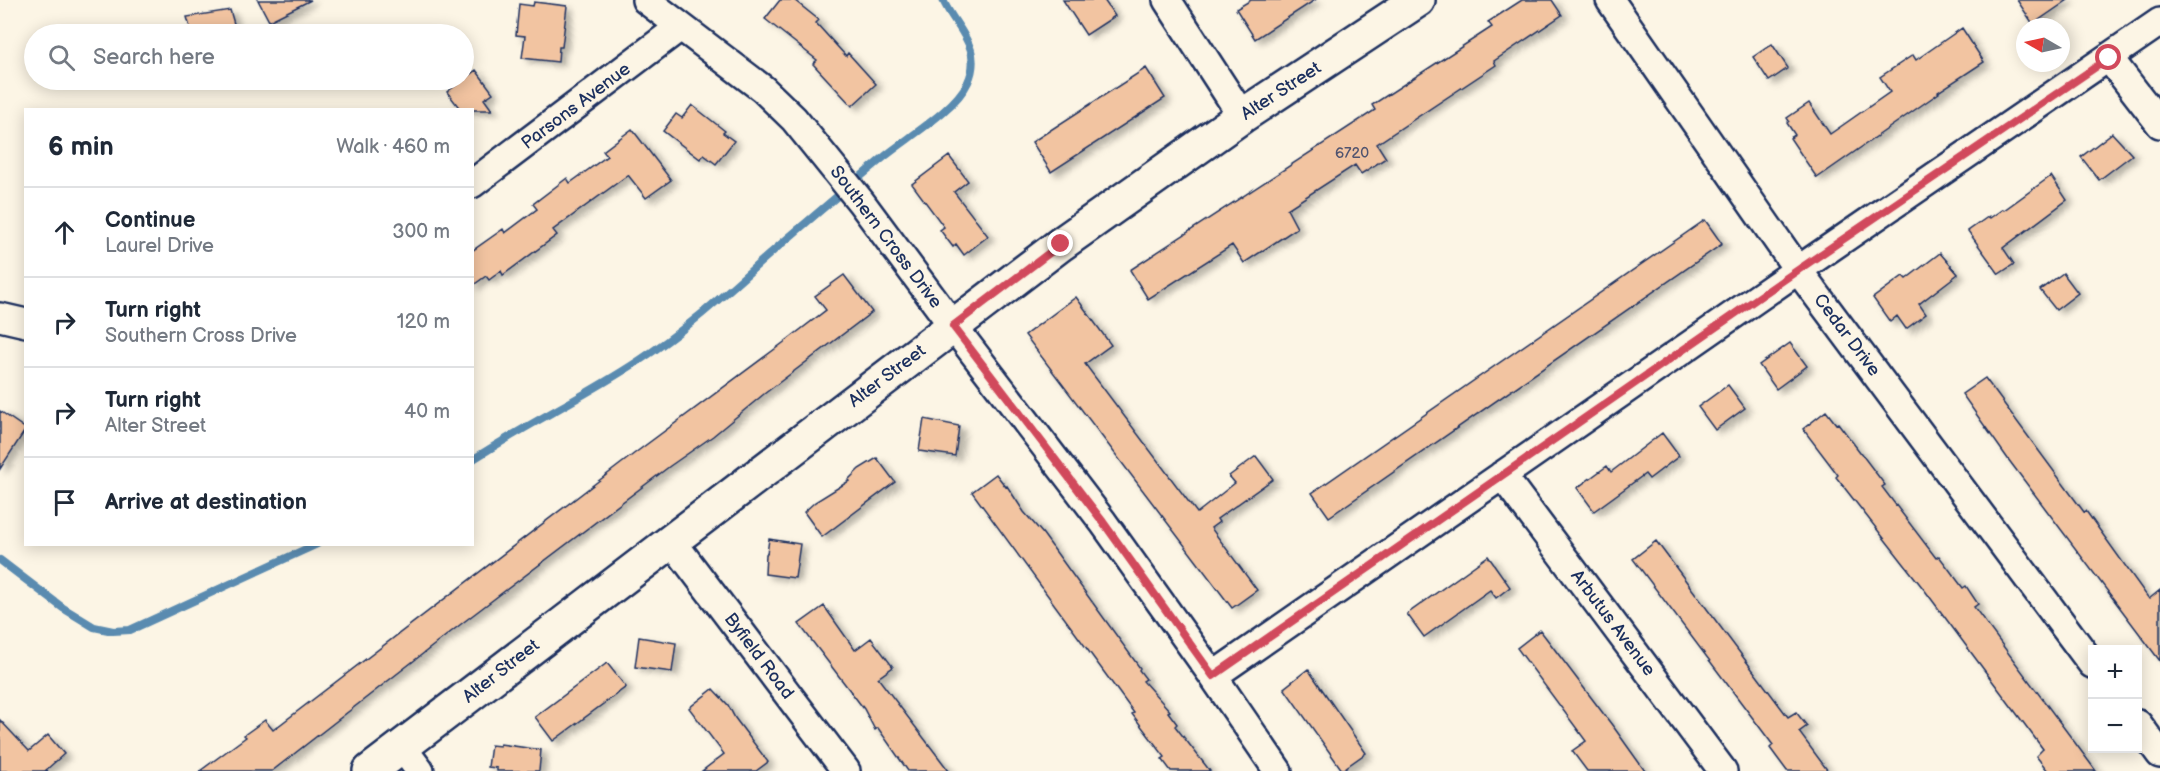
<!DOCTYPE html>
<html lang="en">
<head>
<meta charset="utf-8">
<style>
	:root { --surface:#fff; --page:#f6f6f7; --text:#1f2937; --muted:#747a83; --line:#e0e1e3 }
	body { margin:0; font-family:"Balsamiq Sans",sans-serif; background:var(--page); color:var(--text) }
	.controls { position:absolute; right:18px; bottom:18px; display:grid; overflow:hidden; border-radius:0px; box-shadow:0 3px 15px #0003 }
	.controls button { width:54px; height:54px; display:grid; place-items:center; padding:0; border:0; border-bottom:2px solid var(--line); background:var(--surface); color:var(--text); font:30px sans-serif }
	.compass { position:absolute; left:2016px; top:18px; width:54px; height:54px; border-radius:50%; background:var(--surface); box-shadow:0 3px 15px #0003; rotate:279deg }
	.stop { position:absolute; width:18px; height:18px; margin:-14px; border:4px solid #d1495b; border-radius:50%; background:#fff }
	.stop.end { background:#d1495b; border-color:#fff; box-shadow:0 2px 6px #0008 }
	.list { margin:0; padding:0; list-style:none }
	h2 { display:flex; justify-content:space-between; align-items:center; height:78px; margin:0; padding:0 24px; font-size:26px }
	h2 small { font-size:20px; font-weight:400; color:var(--muted) }
	.list li { display:grid; grid-template-columns:39px 1fr auto; gap:18px; align-items:center; box-sizing:border-box; height:90px; padding:0 24px; border-top:2px solid var(--line) }
	.list b { display:block; font-size:22px; white-space:nowrap }
	.list p { margin:0; font-size:20px; white-space:nowrap; color:var(--muted) }
	.list em { font-size:20px; font-style:normal; color:var(--muted) }
	.icon { flex:none; width:33px; height:33px; fill:none; stroke:currentColor; stroke-width:2; stroke-linecap:round; stroke-linejoin:round }
	.map { position:relative; flex:none; width:2160px; height:771px; overflow:hidden }
	.search { position:absolute; background:var(--surface); box-shadow:0 3px 15px #0003; left:24px; top:24px; width:450px; height:66px; display:flex; align-items:center; gap:15px; box-sizing:border-box; padding:0 21px; border-radius:33px; color:var(--muted); font-size:22px }
	.panel { position:absolute; background:var(--surface); box-shadow:0 3px 15px #0003; left:24px; top:108px; width:450px; height:438px; border-radius:0px }
	.map>svg:first-child { display:block }
	.lines { fill:none; stroke-linecap:round; stroke-linejoin:round }
	.stream { stroke:#5a8bb0; stroke-width:8 }
	.building { fill:#f2c4a1; stroke:#1b2f5e; stroke-width:1.5; filter:url(#shadow) }
	.street-casing { stroke:#1b2f5e; stroke-width:32 }
	.secondary-casing { stroke:#1b2f5e; stroke-width:38 }
	.street { stroke:#fcf5e5; stroke-width:27 }
	.secondary { stroke:#fcf5e5; stroke-width:33 }
	.route { stroke:#d1495b; stroke-width:8 }
	.labels { text-anchor:middle; dominant-baseline:central; stroke-width:5; stroke-linejoin:round; paint-order:stroke }
	.number-label { font-size:15px; fill:#51546f }
	.street-label { font-size:18px; fill:#1b2f5e; stroke:#fcf5e5 }
</style>
</head>
<body>
<div class="map">
<svg width="2160" height="771" viewBox="0 0 2160 771">
	<defs>
		<filter id="shadow"><feDropShadow dx="6" dy="4" stdDeviation="3" flood-color="#0004"/></filter>
	</defs>
	<rect width="100%" height="100%" fill="#fcf5e5"/>
	<filter id="ink" filterUnits="userSpaceOnUse"><feTurbulence type="fractalNoise" baseFrequency=".0167" numOctaves="2"/><feDisplacementMap in="SourceGraphic" scale="12" xChannelSelector="R" yChannelSelector="G"/><feConvolveMatrix kernelMatrix="1 2 1 2 8 2 1 2 1" color-interpolation-filters="sRGB"/></filter>
	<g filter="url(#ink)">
		<g class="lines">
			<path class="stream" d="M472 460C527 424 586 396 640 360 691 327 734 285 780 245 814 216 849 186 884 157 908 137 955 110 968 82 984 47 955 28 943 0
				M0 560 63 608 94 627 113 631 130 630 317 544"/>
		</g>
		<path class="building" d="M258 0H311L269 21Z
			M780 0H794L819 20 816 23 846 56 848 53 876 84 852 106 813 64 817 60 765 19Z
			M1063 0H1104L1115 16 1086 35Z
			M1251 0H1315L1255 39 1236 9Z
			M1522 0H1552L1562 15 1494 61 1496 65 1377 144 1386 158 1361 174 1355 165 1287 209 1297 228 1244 263 1232 245 1148 299 1130 270 1375 110 1372 105 1492 27 1488 22Z
			M2017 0H2068L2033 24Z
			M534 2 567 6 562 47H559L558 62 522 58 525 36 516 35 519 4 533 6Z
			M230 10 237 34H192L187 17Z
			M1962 28 1984 62 1938 92 1939 93 1817 178 1790 138 1795 135 1787 123 1789 121 1787 118 1809 103 1830 134 1890 92 1880 77 1913 55 1916 60Z
			M1772 44 1788 68 1769 81 1753 57Z
			M1146 68 1165 98 1051 172 1032 142Z
			M476 70 493 93 484 99 492 110H461L447 92Z
			M692 105 725 131 723 133 734 141 716 164 704 155 700 159 663 131 676 114 682 118Z
			M632 129 671 180 646 198 628 175 553 230 557 235 503 275 501 271 489 280 486 276 472 286V251L503 229 505 233 537 209 533 204 567 178 570 183 607 156 603 151Z
			M2112 133 2132 155 2099 180 2081 157Z
			M949 156 968 181 954 192 988 236 964 255 956 244 953 247 940 230 944 227 912 184Z
			M2051 176 2067 200 2003 248 2014 264 1999 274 1968 231 1989 216 1990 218 2003 209 2004 210Z
			M1705 220 1722 244 1329 517 1312 493Z
			M1940 253 1958 274 1919 304 1926 314 1906 329 1897 316 1890 322 1873 298 1903 276 1906 279Z
			M2063 273 2078 293 2056 310 2040 290Z
			M844 275 872 312 764 394 713 436 670 466 465 621 272 771H200L246 737 244 735 265 720 273 730 635 453 783 343 826 310 815 296Z
			M1076 297 1111 345 1085 364 1197 513 1235 483 1229 476 1256 456 1273 479 1217 519 1219 522 1211 528 1257 590 1232 608 1025 335Z
			M1790 343 1807 366 1776 389 1759 365Z
			M1985 378 2084 512 2086 511 2149 599 2160 590V661L2008 459 1962 394Z
			M1728 385 1745 408 1715 430 1698 407Z
			M0 411 26 429 0 469Z
			M1826 411 1836 424 1838 423 1885 485 1882 487 1936 558 1939 556 1963 588 1966 586 1978 604 1974 607 2096 771H2048L2036 756 2043 749 1926 592 1836 477 1838 475 1803 429Z
			M924 419 959 426 955 456 919 451Z
			M1662 433 1679 456 1649 479 1645 474 1594 511 1577 488 1607 466 1611 472Z
			M877 458 895 482 822 537 804 512 815 502 849 481 848 480 859 469Z
			M996 474 1006 487 1007 486 1024 512 1043 534 1140 668 1139 670 1146 679 1143 681 1170 711 1168 712 1177 724 1175 726 1210 771H1171L1162 759 1165 757 1132 714 1134 713 972 492Z
			M769 539 800 544 795 578 765 574 766 554H767Z
			M1656 541 1788 717 1796 712 1807 726 1799 732 1828 771H1787L1770 748 1773 745 1633 559Z
			M1488 556 1510 587 1496 598 1490 590 1424 637 1407 614Z
			M824 606 855 650 871 638 893 667 878 678 949 771H908L878 728 875 730 864 709 799 624Z
			M1540 630 1615 729 1645 771H1587L1572 751 1586 741 1517 648Z
			M639 637 676 643 672 672 635 667Z
			M607 663 626 687 553 741 535 717Z
			M1308 669 1366 753 1342 770 1284 688Z
			M713 689 728 705 735 718 768 762 756 771H702L724 754 689 708Z
			M0 720 29 751 48 735 64 754 46 770 48 771H0Z
			M500 744 541 750 539 771H497V768L488 767 491 745 500 746Z"/>
		<g class="lines">
			<defs>
				<path id="street" d="M646 0 763 89 794 119 861 202 953 326 1103 522 1213 676 1278 771
					M1167 0 1242 116
					M1610 0 1798 270 2092 664
					M2109 58 2160 124
					M472 184 680 27
					M0 317 26 323
					M1502 475 1723 771
					M671 540 846 771
					M1213 676 1798 270 2160 22
					M2138 724 2160 754
					M402 747 420 771"/>
				<path id="secondary" d="M370 771 1061 244 1242 116 1418 0"/>
			</defs>
			<use href="#street" class="street-casing"/>
			<use href="#secondary" class="secondary-casing"/>
			<use href="#street" class="street"/>
			<use href="#secondary" class="secondary"/>
		</g>
	</g>
	<g class="lines" filter="url(#ink)">
		<path class="route" d="M1061 244 953 326 1103 522 1213 676 1798 270 2109 58"/>
	</g>
	<g class="labels">
		<g class="number-label">
			<text x="1352" y="153">6720</text>
		</g>
		<g class="street-label">
			<text transform="translate(1281 91) rotate(-33)">Alter Street</text>
			<text transform="translate(576 106) rotate(-37)">Parsons Avenue</text>
			<text transform="translate(886 237) rotate(53)">Southern Cross Drive</text>
			<text transform="translate(1847 335) rotate(53)">Cedar Drive</text>
			<text transform="translate(887 376) rotate(-37)">Alter Street</text>
			<text transform="translate(1613 623) rotate(53)">Arbutus Avenue</text>
			<text transform="translate(759 656) rotate(53)">Byfield Road</text>
			<text transform="translate(501 671) rotate(-38)">Alter Street</text>
		</g>
	</g>
</svg>
<div class="controls">
<button>+</button>
<button>−</button>
</div>
<svg class="compass" viewBox="-18 -18 36 36"><path d="M0-13l5 13h-10z" fill="#e53935"/><path d="M0 13l5-13h-10z" fill="#747a83"/></svg>
<div class="stop" style="left:2109px;top:58px"></div>
<div class="stop end" style="left:1061px;top:244px"></div>
<div class="search"><svg class="icon" aria-label="search" viewBox="0 0 24 24"><circle cx="10" cy="10" r="6"/><path d="M15 15l6 6"/></svg>Search here</div>
<section class="panel">
<h2>6 min<small>Walk · 460 m</small></h2>
<ul class="list">
<li><svg class="icon" aria-label="ahead" viewBox="0 0 24 24"><path d="M12 20V5M6 11l6-6 6 6"/></svg><div><b>Continue</b><p>Laurel Drive</p></div><em>300 m</em></li>
<li><svg class="icon" aria-label="right" viewBox="0 0 24 24"><path d="M7 20v-9h11M14 6l5 5-5 5"/></svg><div><b>Turn right</b><p>Southern Cross Drive</p></div><em>120 m</em></li>
<li><svg class="icon" aria-label="right" viewBox="0 0 24 24"><path d="M7 20v-9h11M14 6l5 5-5 5"/></svg><div><b>Turn right</b><p>Alter Street</p></div><em>40 m</em></li>
<li><svg class="icon" aria-label="arrive" viewBox="0 0 24 24"><path d="M6 21V4h12l-3 4 3 4H6"/></svg><div><b>Arrive at destination</b></div></li>
</ul>
</section>
</div>
</body>
</html>
